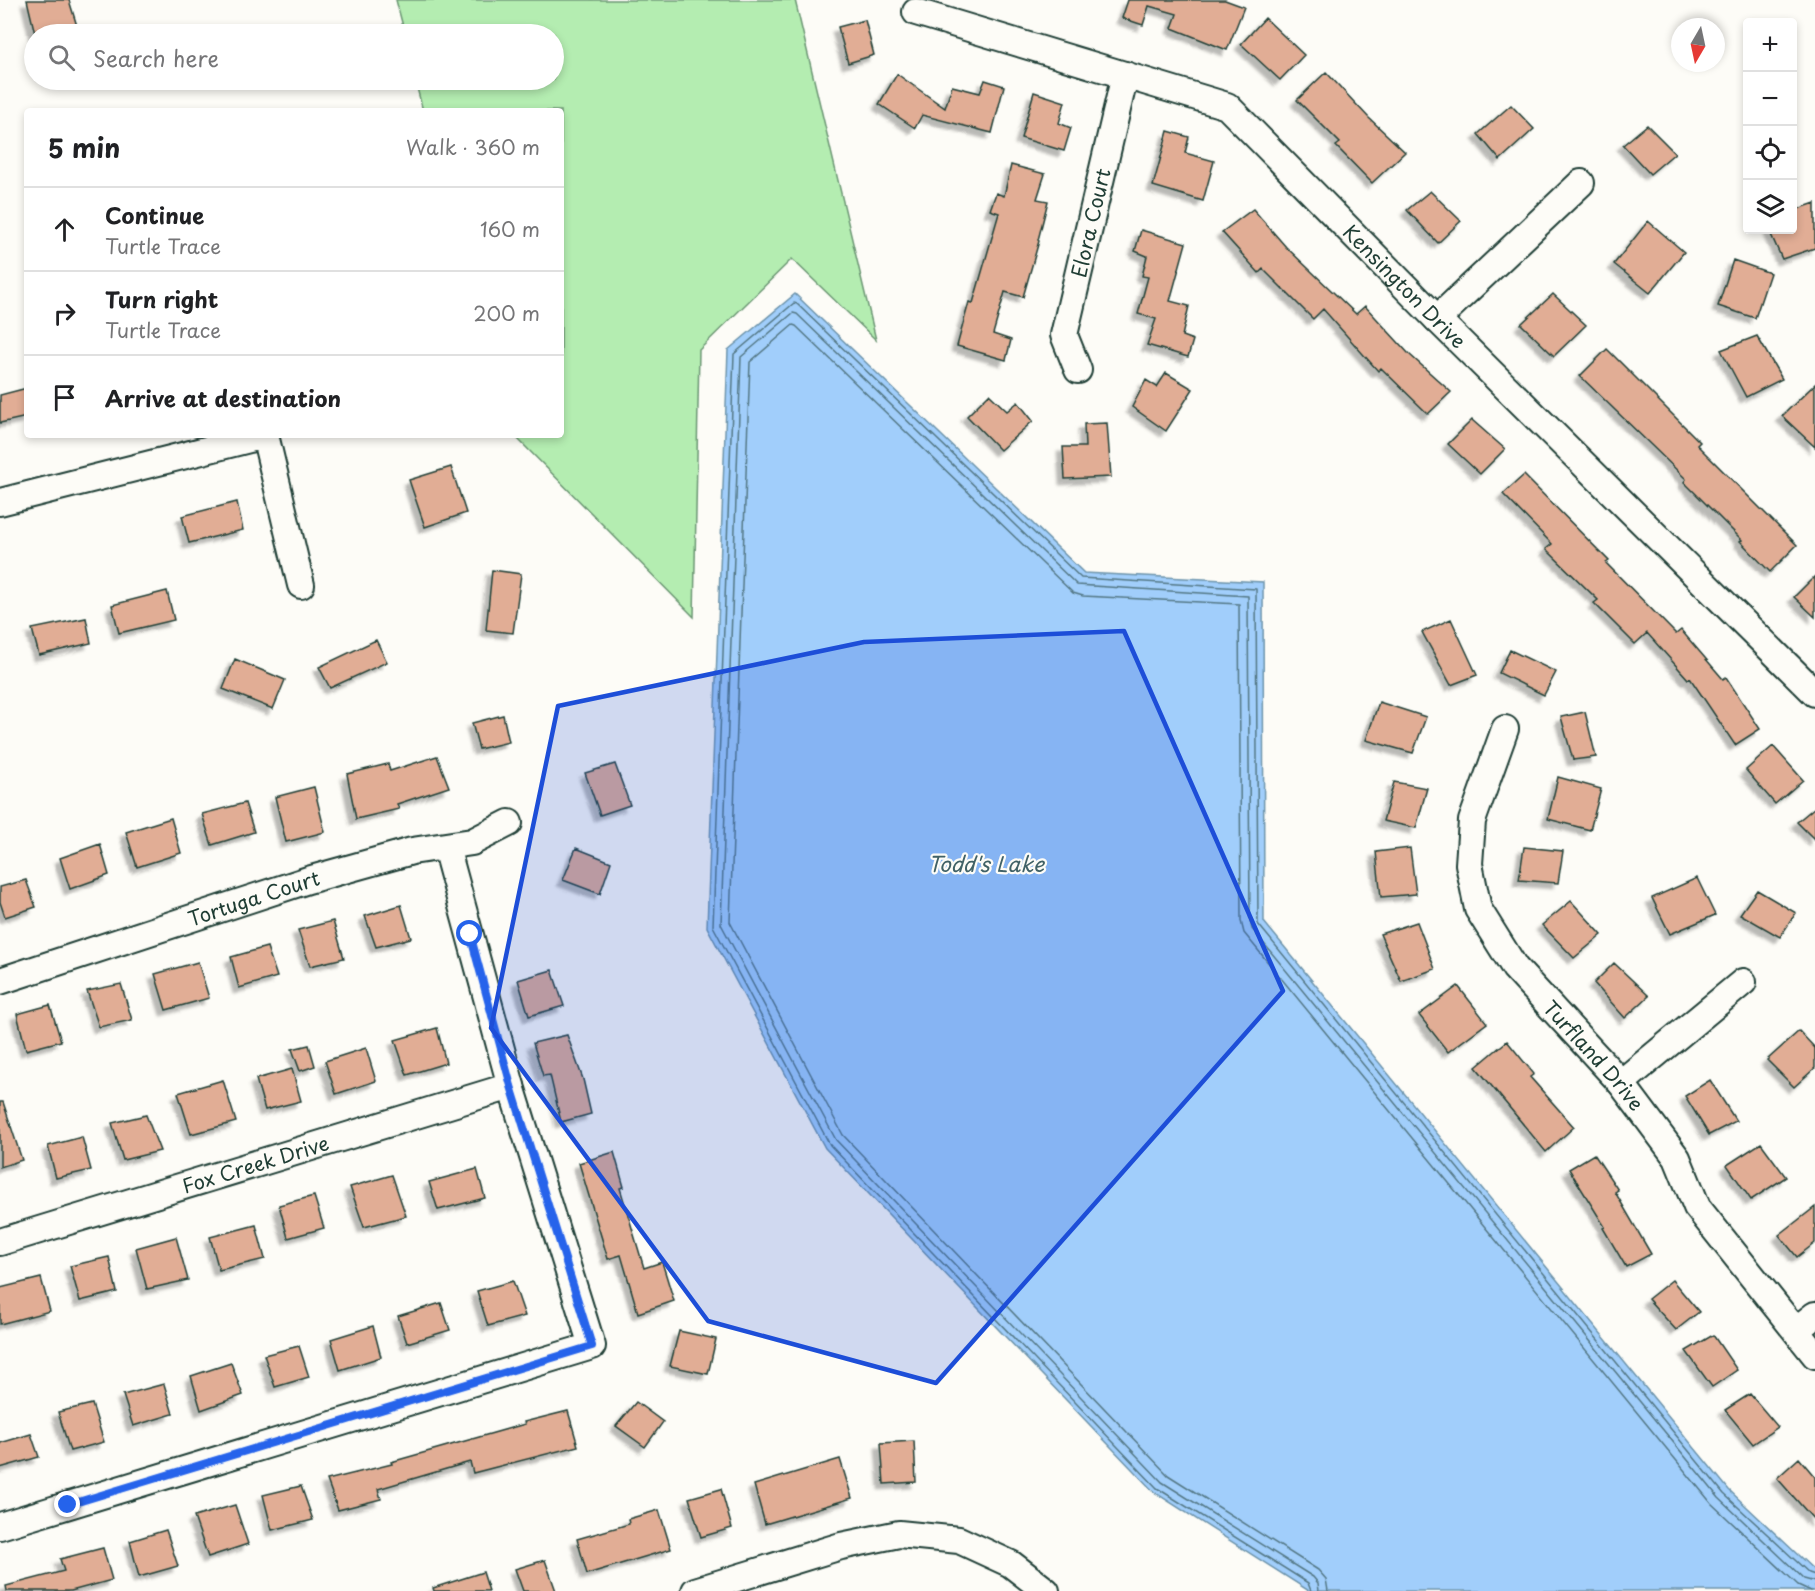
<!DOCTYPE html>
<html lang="en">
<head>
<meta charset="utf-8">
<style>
	:root { --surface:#fff; --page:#f6f6f6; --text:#202124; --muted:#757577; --line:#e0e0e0 }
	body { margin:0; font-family:"Playpen Sans",sans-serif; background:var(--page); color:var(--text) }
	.controls { position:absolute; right:18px; top:18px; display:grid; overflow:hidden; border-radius:6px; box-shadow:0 3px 9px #0003 }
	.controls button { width:54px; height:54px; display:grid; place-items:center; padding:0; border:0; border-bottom:2px solid var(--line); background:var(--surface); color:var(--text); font:30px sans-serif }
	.compass { position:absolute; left:1671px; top:18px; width:54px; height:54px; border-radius:50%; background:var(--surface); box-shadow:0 3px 9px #0003; rotate:189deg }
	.stop { position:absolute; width:18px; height:18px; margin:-14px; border:4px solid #2563eb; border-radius:50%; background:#fff }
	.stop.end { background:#2563eb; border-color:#fff; box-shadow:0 2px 6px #0008 }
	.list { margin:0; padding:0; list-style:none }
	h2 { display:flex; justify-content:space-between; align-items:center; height:78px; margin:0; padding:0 24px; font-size:26px }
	h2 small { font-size:20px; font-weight:400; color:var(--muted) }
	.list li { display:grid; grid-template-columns:39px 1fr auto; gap:18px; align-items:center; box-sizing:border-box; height:84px; padding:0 24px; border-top:2px solid var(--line) }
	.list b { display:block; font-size:22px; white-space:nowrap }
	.list p { margin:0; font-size:20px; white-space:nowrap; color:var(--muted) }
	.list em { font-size:20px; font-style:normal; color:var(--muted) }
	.icon { flex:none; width:33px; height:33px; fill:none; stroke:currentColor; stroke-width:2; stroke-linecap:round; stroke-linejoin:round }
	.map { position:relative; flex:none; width:1815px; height:1591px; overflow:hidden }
	.search { position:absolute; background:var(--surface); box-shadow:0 3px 9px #0003; left:24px; top:24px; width:540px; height:66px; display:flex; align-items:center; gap:15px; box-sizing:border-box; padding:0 21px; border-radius:33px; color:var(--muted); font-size:22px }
	.panel { position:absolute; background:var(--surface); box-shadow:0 3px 9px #0003; left:24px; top:108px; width:540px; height:330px; border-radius:6px }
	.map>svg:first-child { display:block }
	.green { fill:#b4edb1; stroke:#6a9572; stroke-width:1.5 }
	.water { fill:#a1cefb; stroke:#6d94ab; stroke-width:1.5 }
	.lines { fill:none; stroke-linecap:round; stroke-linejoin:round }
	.shore { stroke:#537784; stroke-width:1.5 }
	.building { fill:#e1ad95; stroke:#1f3d34; stroke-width:1.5; filter:url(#shadow) }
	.minor-casing { stroke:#1f3d34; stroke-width:30 }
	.minor { stroke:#fdfcf7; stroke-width:26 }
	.route { stroke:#2563eb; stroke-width:8 }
	.marked { fill:#1d4ed8; fill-opacity:0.2; stroke:#1d4ed8; stroke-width:4.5; stroke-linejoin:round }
	.labels { text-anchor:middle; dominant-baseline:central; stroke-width:4.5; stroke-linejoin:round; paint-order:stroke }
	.street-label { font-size:20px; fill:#1f3d34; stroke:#fdfcf7 }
	.water-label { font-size:21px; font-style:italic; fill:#406166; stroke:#fdfcf7 }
</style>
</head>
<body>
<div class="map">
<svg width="1815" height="1591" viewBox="0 0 1815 1591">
	<defs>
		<filter id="shadow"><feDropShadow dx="-5.5" dy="5.5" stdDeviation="1.5" flood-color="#0004"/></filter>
	</defs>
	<rect width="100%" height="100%" fill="#fdfcf7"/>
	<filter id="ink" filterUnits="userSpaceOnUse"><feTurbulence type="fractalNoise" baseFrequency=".0167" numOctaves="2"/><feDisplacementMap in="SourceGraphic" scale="12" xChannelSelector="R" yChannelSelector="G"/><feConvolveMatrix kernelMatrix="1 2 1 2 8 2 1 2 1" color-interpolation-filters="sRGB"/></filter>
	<g filter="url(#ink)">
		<path class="green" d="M396 0H795L876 340 792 259 699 350 694 617 514 435H561V111H423L415 80H554V34H405Z"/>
		<path class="water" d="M795 294 1084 573 1263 582 1264 922 1729 1490 1815 1571V1591H1309L1154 1492 825 1148 707 927 728 350Z"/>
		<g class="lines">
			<path class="shore" d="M1311 1591 1308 1583 1157 1488 830 1145 713 926 734 354 794 303 797 304 1081 578 1256 589 1258 924 1724 1494 1809 1573 1815 1575
				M1319 1591 1318 1583 1313 1577 1162 1482 836 1140 721 924 741 357 793 313 797 314 1077 585 1248 596 1250 921 1252 929 1719 1498 1804 1579 1815 1582
				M1328 1591 1326 1579 1318 1570 1168 1475 843 1135 730 922 750 362 793 325 796 326 1073 593 1083 596 1239 604 1241 921 1244 933 1712 1504 1798 1585 1811 1591"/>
		</g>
		<path class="building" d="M27 0H69L77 26 44 34H35Z
			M1128 0H1225L1244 7 1227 50 1172 28 1177 14 1149 6 1143 25 1122 18Z
			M1265 18 1304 55 1280 80 1241 44Z
			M865 20 874 55 848 63 838 27Z
			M1326 72 1369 118 1405 152 1372 183 1336 146 1340 143 1297 100Z
			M897 74 945 108 952 86 980 93 985 80 1004 86 992 133 922 115 915 128 879 104Z
			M1034 92 1065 102 1059 123 1071 128 1064 151 1021 138Z
			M1511 105 1534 129 1500 160 1478 134Z
			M1647 125 1675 153 1650 174 1623 145Z
			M1168 131 1189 137 1185 153 1214 161 1203 201 1153 186Z
			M1011 165 1045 174 1037 199 1048 201 1038 240 1039 241 1023 297 1005 292 993 334 1011 340 1006 360 957 346 969 302 973 303 999 213 990 210 996 193 1004 196Z
			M1430 191 1461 221 1438 243 1407 210Z
			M1815 203V248L1782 259 1769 230H1792V211Z
			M1253 209 1286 247 1356 314 1365 306 1409 354 1451 392 1428 414 1381 368 1378 371 1323 309 1313 319 1263 269 1259 273 1222 232Z
			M1648 221 1684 252 1650 293 1614 264Z
			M1141 230 1186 243 1170 301 1189 306 1182 336 1193 340 1188 357 1147 345 1156 319 1138 314 1148 277 1142 276 1147 256 1135 251Z
			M1733 260 1770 273 1755 318 1718 306Z
			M1553 294 1586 325 1554 356 1521 324Z
			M1757 336 1782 379 1746 397 1721 350Z
			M1607 349 1700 442 1697 445 1797 545 1770 572 1740 541 1742 540 1684 482 1686 479 1580 376Z
			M1166 373 1193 389 1166 431 1132 407 1146 380 1157 387Z
			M1815 384V447L1782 416Z
			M27 388V417L0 423V395Z
			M989 394 1007 411 1018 402 1033 421 1000 450 967 416Z
			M1472 420 1505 449 1480 474 1448 444Z
			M1107 423 1111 477 1065 479 1063 447H1085L1084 424Z
			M451 467 466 513 425 527 409 480Z
			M1524 475 1609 561 1606 563 1676 634 1681 630 1723 679 1726 677 1760 729 1735 745 1690 678 1688 679 1647 633 1635 644 1594 603 1598 600 1546 549 1552 544 1503 494Z
			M237 502 243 530 189 543 182 516Z
			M492 570 521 574 513 633 486 630Z
			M1815 576V617L1794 597Z
			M167 591 174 620 119 633 112 605Z
			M86 618 91 643 39 655 32 629Z
			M1451 619 1477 675 1451 685 1422 632Z
			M376 640 387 662 330 688 319 667Z
			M1510 650 1556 672 1544 695 1499 673Z
			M235 659 285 680 273 709 223 689Z
			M1379 702 1426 717 1413 753 1366 740Z
			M1585 712 1596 757 1573 760 1561 717Z
			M503 715 509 742 479 749 472 723Z
			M1773 746 1803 780 1775 804 1746 770Z
			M437 756 449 787 397 804 399 809 356 819 347 774 388 764 390 771Z
			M615 764 630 805 600 815 585 773Z
			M1558 777 1601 789 1590 830 1548 819Z
			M1394 782 1427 788 1416 828 1383 821Z
			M314 787 325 832 286 842 275 797Z
			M245 803 254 832 212 845 202 814Z
			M1815 807V840L1797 822Z
			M171 818 181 853 137 867 126 832Z
			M100 844 109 875 70 889 60 858Z
			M1524 847 1563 851 1558 883 1519 880Z
			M576 848 611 862 600 894 563 880Z
			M1410 848 1416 894 1381 897 1376 852Z
			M1697 878 1715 915 1670 934 1652 898Z
			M26 880 36 907 5 917 0 902V887Z
			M1757 890 1796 913 1780 937 1740 914Z
			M1571 901 1602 935 1574 958 1542 925Z
			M401 905 411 938 376 947 365 916Z
			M333 921 344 958 310 966 298 930Z
			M1417 922 1435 969 1401 981 1380 934Z
			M267 947 277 977 239 988 231 957Z
			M198 962 209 998 166 1010 155 974Z
			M1614 963 1649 996 1625 1018 1594 983Z
			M552 970 564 1006 529 1016 518 980Z
			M121 984 132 1020 99 1027 87 991Z
			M1458 986 1487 1023 1448 1052 1419 1015Z
			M50 1005 61 1041 26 1050 17 1014Z
			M437 1028 446 1063 407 1075 395 1040Z
			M1799 1031 1815 1048V1068L1794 1087 1767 1060Z
			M567 1035 583 1079 591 1114 561 1122 550 1075 543 1076 533 1043Z
			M1507 1041 1534 1074 1530 1077 1574 1127 1546 1152 1476 1067Z
			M309 1045 315 1066 300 1071 292 1049Z
			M366 1048 376 1081 336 1094 325 1061Z
			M292 1069 301 1101 265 1110 256 1079Z
			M223 1080 236 1122 191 1134 178 1093Z
			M1710 1080 1736 1121 1709 1135 1685 1096Z
			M0 1102H3L22 1160 0 1167Z
			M146 1115 160 1151 123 1160 112 1123Z
			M82 1137 91 1170 56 1178 48 1146Z
			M1761 1143 1786 1177 1751 1200 1727 1165Z
			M614 1152 624 1187 620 1188 644 1268 662 1262 674 1301 638 1313 621 1255 608 1259 579 1163Z
			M1594 1154 1618 1190 1615 1192 1651 1254 1626 1267 1603 1228 1605 1227 1569 1169Z
			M477 1169 485 1198 438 1210 429 1182Z
			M392 1175 406 1216 364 1227 350 1187Z
			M314 1196 324 1228 288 1238 279 1205Z
			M1815 1207V1243L1797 1257 1779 1235Z
			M256 1225 265 1259 219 1270 210 1237Z
			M176 1237 188 1280 147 1289 136 1248Z
			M109 1257 117 1292 80 1301 70 1266Z
			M41 1278 50 1311 0 1324V1288Z
			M1672 1280 1699 1312 1676 1330 1648 1299Z
			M513 1281 525 1316 488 1326 477 1291Z
			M441 1303 450 1330 407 1343 398 1316Z
			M373 1326 381 1357 340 1370 331 1339Z
			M679 1331 716 1339 708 1374 670 1366Z
			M1713 1335 1737 1370 1712 1387 1686 1351Z
			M299 1346 309 1377 275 1387 264 1355Z
			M231 1363 243 1395 201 1410 191 1376Z
			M164 1384 173 1414 133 1426 123 1395Z
			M1750 1394 1778 1427 1753 1444 1725 1410Z
			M636 1402 663 1422 645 1447 616 1426Z
			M92 1404 104 1442 70 1451 58 1412Z
			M568 1411 578 1446 473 1473 470 1462 378 1489 381 1499 338 1510 327 1480 392 1464 391 1462 525 1424 524 1422Z
			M31 1434 39 1457 0 1468V1443Z
			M914 1441 916 1482 884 1484 881 1443Z
			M1799 1458 1815 1477V1521L1777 1478Z
			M840 1459 852 1498 765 1524 754 1485Z
			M301 1486 313 1520 272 1530 263 1495Z
			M721 1489 732 1528 701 1537 689 1498Z
			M235 1505 248 1544 208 1557 194 1517Z
			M659 1510 671 1549 587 1574 577 1539 629 1524 628 1519Z
			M166 1530 178 1566 139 1577 130 1541Z
			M103 1548 112 1580 71 1591H7L6 1586 64 1571 60 1559Z
			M545 1560 556 1591H523L515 1569Z
			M483 1572 489 1591H434L433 1588Z"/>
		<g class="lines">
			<defs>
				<g id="minor">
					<path id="s1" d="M916 12 1227 106 1437 319 1815 693"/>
					<path d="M1437 319 1581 183"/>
					<path id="s2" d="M1078 370 1064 335 1125 75"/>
					<path d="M0 502 265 435 301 585"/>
					<path id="s3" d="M1505 729 1472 821 1469 864 1478 909 1515 968 1621 1083 1677 1158 1697 1207 1815 1355"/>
					<path id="s4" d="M0 981 308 880 412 851 472 842 509 823"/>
					<path d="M1621 1083 1743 982"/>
					<path id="s5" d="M0 1242 511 1086"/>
					<path d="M1796 1330 1815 1315"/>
					<path d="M0 1526 592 1346 511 1086 446 847"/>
					<path d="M695 1591 841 1546 899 1534 959 1540 1011 1564 1046 1591"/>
				</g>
			</defs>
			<use href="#minor" class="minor-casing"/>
			<use href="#minor" class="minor"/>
		</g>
	</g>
	<g class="lines" filter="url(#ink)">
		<path class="route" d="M68 1505 592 1346 511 1086 470 934"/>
	</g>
	<path class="marked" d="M1124 631 1283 991 936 1383 708 1321 491 1028 558 706 864 642Z"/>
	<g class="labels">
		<g class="street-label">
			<text stroke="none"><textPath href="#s2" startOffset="153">Elora Court</textPath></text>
			<text stroke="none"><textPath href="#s1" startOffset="578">Kensington Drive</textPath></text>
			<text stroke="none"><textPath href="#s4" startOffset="267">Tortuga Court</textPath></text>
			<text stroke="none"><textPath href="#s3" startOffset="374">Turfland Drive</textPath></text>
			<text stroke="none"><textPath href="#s5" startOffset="267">Fox Creek Drive</textPath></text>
		</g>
		<g class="water-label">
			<text x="986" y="863">Todd's Lake</text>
		</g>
	</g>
</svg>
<div class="controls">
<button>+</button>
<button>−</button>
<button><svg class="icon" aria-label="locate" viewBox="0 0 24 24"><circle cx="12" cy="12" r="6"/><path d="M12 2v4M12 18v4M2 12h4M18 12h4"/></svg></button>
<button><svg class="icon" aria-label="layers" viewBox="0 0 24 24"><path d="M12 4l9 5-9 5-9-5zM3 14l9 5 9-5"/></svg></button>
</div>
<svg class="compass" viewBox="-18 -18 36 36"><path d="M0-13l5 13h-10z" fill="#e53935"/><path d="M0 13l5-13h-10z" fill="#757577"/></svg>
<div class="stop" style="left:470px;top:934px"></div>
<div class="stop end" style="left:68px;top:1505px"></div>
<div class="search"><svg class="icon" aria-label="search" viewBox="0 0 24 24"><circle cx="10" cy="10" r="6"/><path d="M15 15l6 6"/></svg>Search here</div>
<section class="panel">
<h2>5 min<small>Walk · 360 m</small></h2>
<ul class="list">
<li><svg class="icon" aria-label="ahead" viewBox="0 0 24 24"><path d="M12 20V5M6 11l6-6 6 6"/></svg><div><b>Continue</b><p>Turtle Trace</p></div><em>160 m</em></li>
<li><svg class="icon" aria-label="right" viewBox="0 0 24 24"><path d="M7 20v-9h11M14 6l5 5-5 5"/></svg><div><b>Turn right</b><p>Turtle Trace</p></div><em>200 m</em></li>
<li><svg class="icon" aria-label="arrive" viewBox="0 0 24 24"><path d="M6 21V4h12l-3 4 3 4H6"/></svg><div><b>Arrive at destination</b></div></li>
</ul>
</section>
</div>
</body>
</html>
